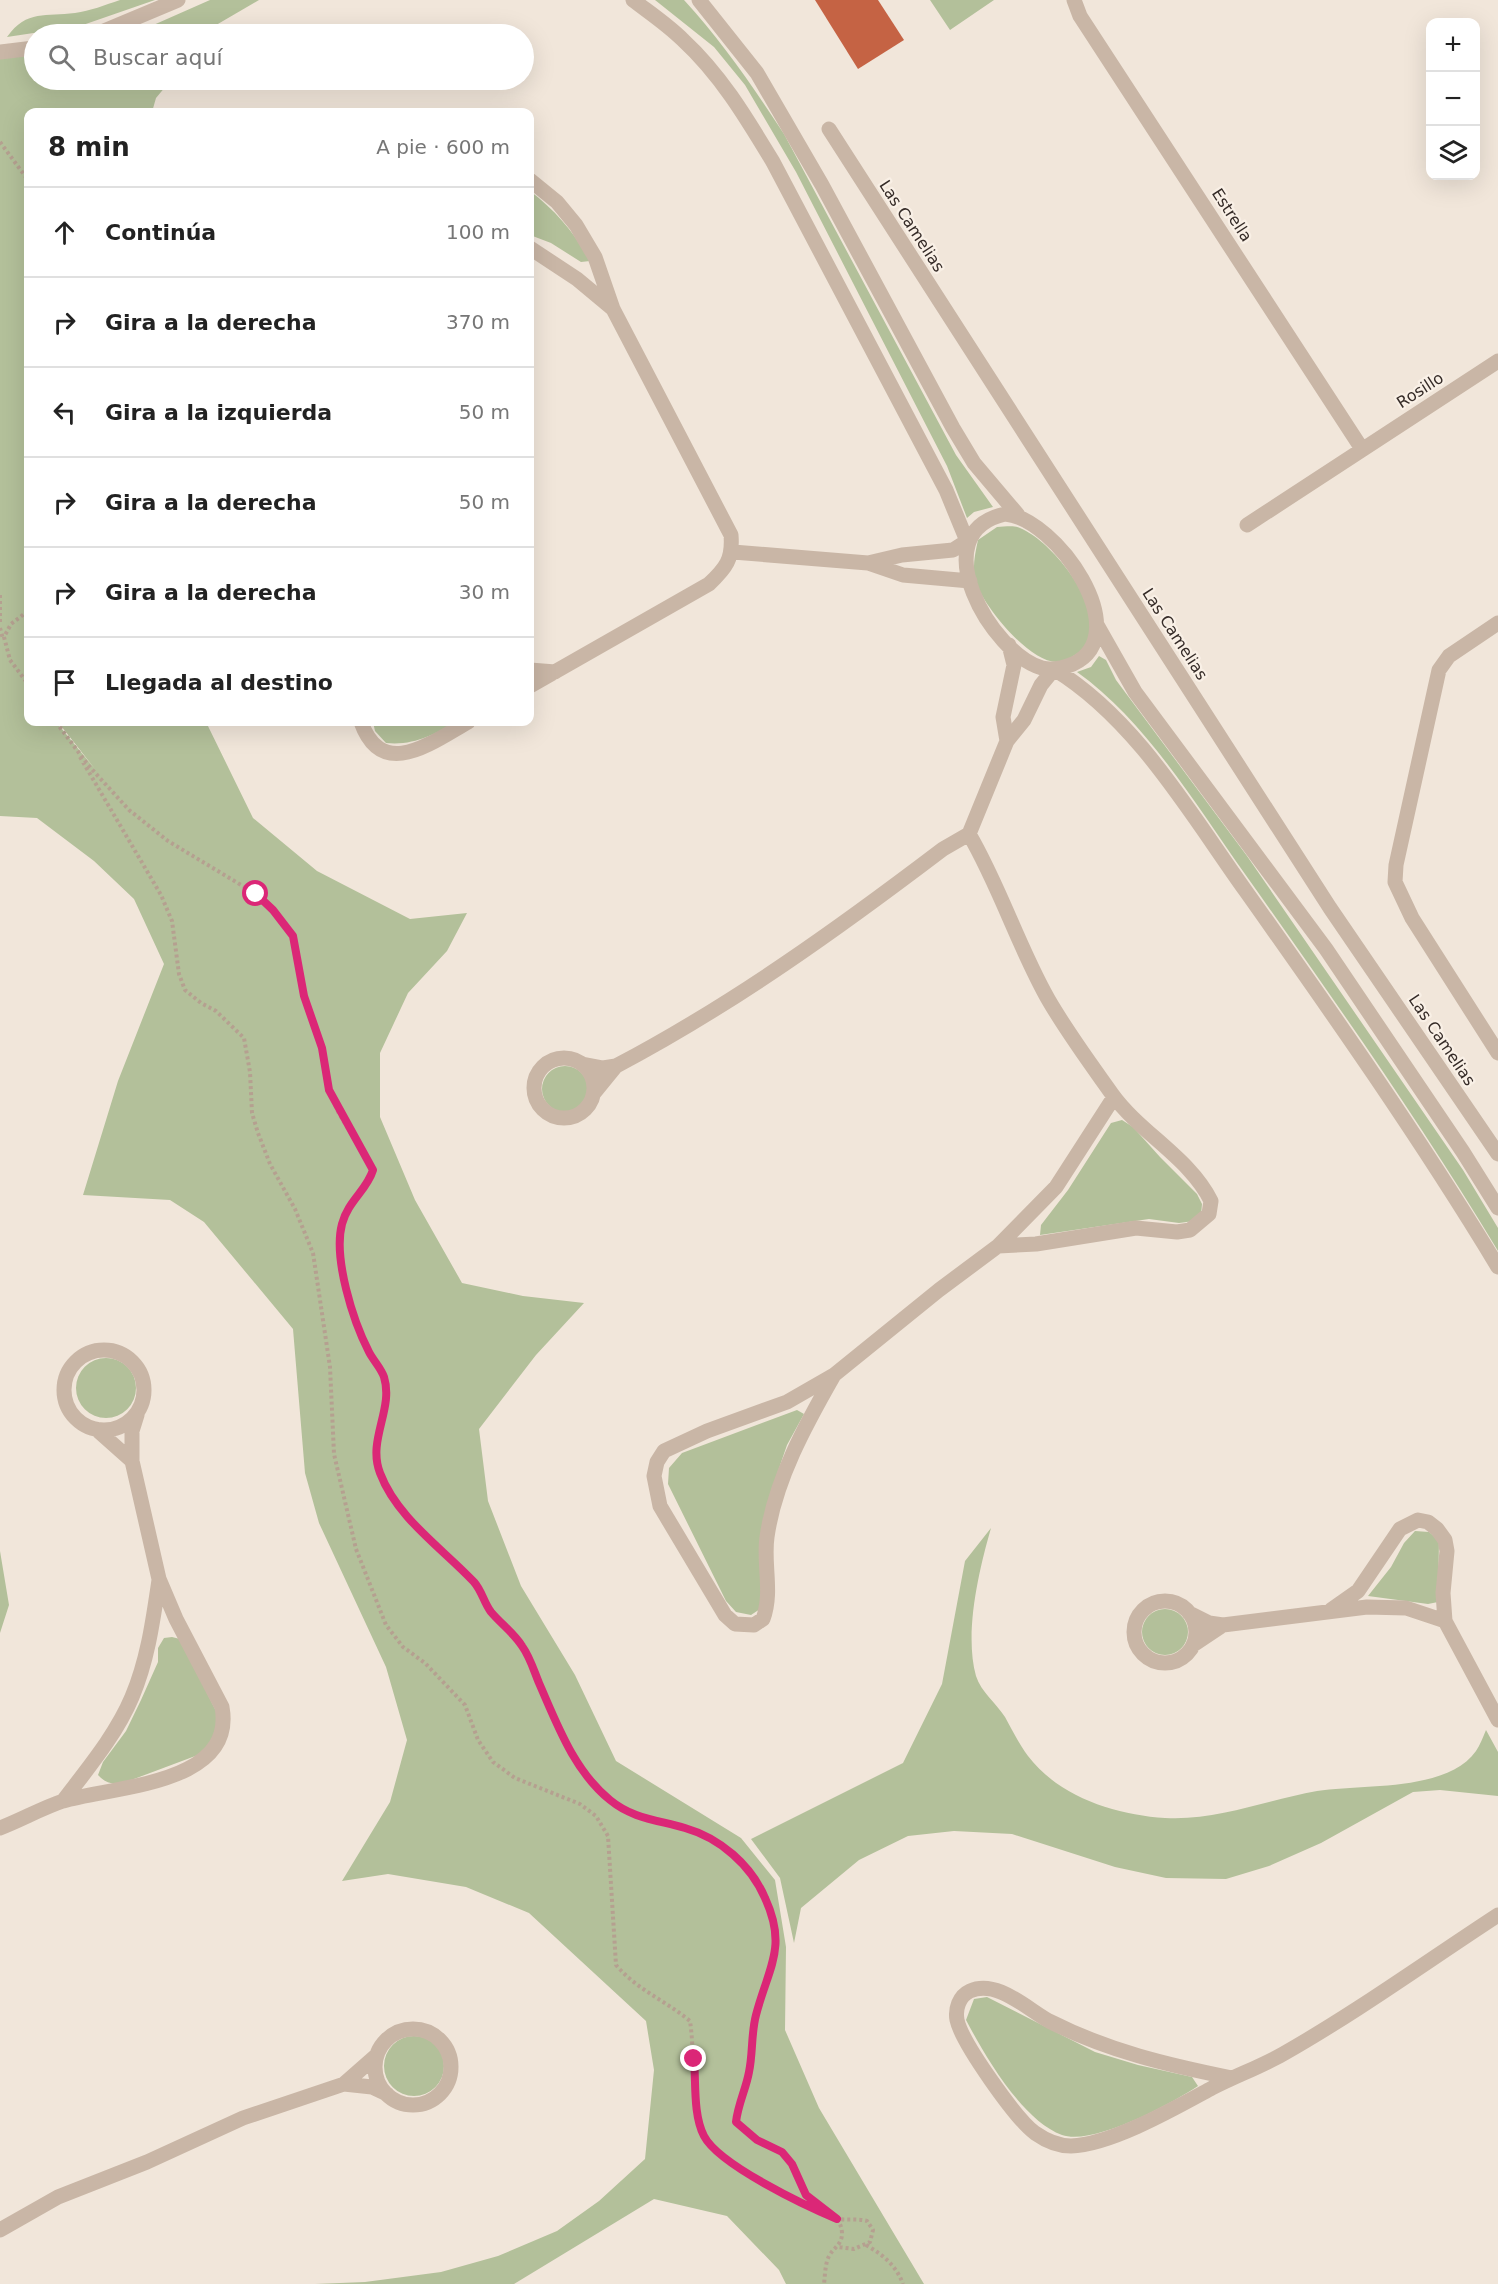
<!DOCTYPE html>
<html lang="es">
<head>
<meta charset="utf-8">
<style>
	:root { --surface:#fff; --page:#f6f6f6; --text:#222; --muted:#767676; --line:#e0e0e0 }
	body { margin:0; font-family:"DejaVu Sans",sans-serif; background:var(--page); color:var(--text) }
	.controls { position:absolute; right:18px; top:18px; display:grid; overflow:hidden; border-radius:12px; box-shadow:0 6px 24px #0002 }
	.controls button { width:54px; height:54px; display:grid; place-items:center; padding:0; border:0; border-bottom:2px solid var(--line); background:var(--surface); color:var(--text); font:30px sans-serif }
	.stop { position:absolute; width:18px; height:18px; margin:-14px; border:4px solid #db2777; border-radius:50%; background:#fff }
	.stop.end { background:#db2777; border-color:#fff; box-shadow:0 2px 6px #0008 }
	.list { margin:0; padding:0; list-style:none }
	h2 { display:flex; justify-content:space-between; align-items:center; height:78px; margin:0; padding:0 24px; font-size:26px }
	h2 small { font-size:20px; font-weight:400; color:var(--muted) }
	.list li { display:grid; grid-template-columns:39px 1fr auto; gap:18px; align-items:center; box-sizing:border-box; height:90px; padding:0 24px; border-top:2px solid var(--line) }
	.list b { display:block; font-size:22px; white-space:nowrap }
	.list em { font-size:20px; font-style:normal; color:var(--muted) }
	.icon { flex:none; width:33px; height:33px; fill:none; stroke:currentColor; stroke-width:2; stroke-linecap:round; stroke-linejoin:round }
	.map { position:relative; flex:none; width:1498px; height:2284px; overflow:hidden }
	.search { position:absolute; background:var(--surface); box-shadow:0 6px 24px #0002; left:24px; top:24px; width:510px; height:66px; display:flex; align-items:center; gap:15px; box-sizing:border-box; padding:0 21px; border-radius:33px; color:var(--muted); font-size:22px }
	.panel { position:absolute; background:var(--surface); box-shadow:0 6px 24px #0002; left:24px; top:108px; width:510px; height:618px; border-radius:12px }
	.map>svg:first-child { display:block }
	.green { fill:#b3c09a }
	.building { fill:#c56344 }
	.lines { fill:none; stroke-linecap:round; stroke-linejoin:round }
	.path { stroke:#b5a090; stroke-width:4; stroke-dasharray:3 3; stroke-linecap:butt }
	.minor { stroke:#c9b6a6; stroke-width:15 }
	.route { stroke:#db2777; stroke-width:8 }
	.labels { text-anchor:middle; dominant-baseline:central; stroke-width:4.5; stroke-linejoin:round; paint-order:stroke }
	.street-label { font-size:16px; fill:#352b27; stroke:#f9f0e6 }
</style>
</head>
<body>
<div class="map">
<svg width="1498" height="2284" viewBox="0 0 1498 2284">
	<rect width="100%" height="100%" fill="#f1e6da"/>
	<path class="green" d="M120 0H155L80 26 7 37C27 9 46 17 75 13 90 11 105 5 120 0Z
		M210 0H259L211 28 206 34H133Z
		M655 0H684C722 41 753 87 784 134L956 455 993 507 974 512 967 518 947 466 796 172 745 85 714 47Z
		M930 0H994L950 30Z
		M0 55H34V80H171L156 98 152 112H28V609L24 614 28 611V722H56L95 769 58 722H206L253 818 317 871 410 919 467 913 447 951 408 993 380 1053V1117L415 1200 462 1283 523 1296 584 1303 536 1355 479 1429 488 1501 521 1586 575 1675 616 1761 741 1838 775 1880 786 1947 785 2030 819 2108 924 2284H786L779 2270 727 2216 654 2199 514 2284H315L365 2282 441 2272 498 2256 557 2231 599 2201 645 2159 654 2070 646 2021 529 1913 466 1887 388 1874 342 1881 390 1802 407 1740 386 1667 319 1523 305 1473 293 1329 204 1222 170 1200 83 1195 118 1081 164 964 134 899 94 861 37 818 0 816Z
		M530 191C556 211 574 232 590 261L581 262 551 243 530 235Z
		M997 527C1004 527 1014 525 1020 528 1051 541 1097 598 1091 633 1090 639 1086 645 1083 650 1076 654 1066 662 1058 662 1031 664 986 609 977 585 971 571 975 554 978 540Z
		M1099 656 1106 660 1116 680 1247 856 1463 1170 1498 1228V1251C1420 1121 1332 997 1245 874 1197 806 1145 720 1077 672L1091 667Z
		M373 722H457C434 734 414 746 386 743L375 731Z
		M542 1089a23 23 0 1 1 46 0a23 23 0 1 1-46 0Z
		M1122 1120 1133 1127 1160 1157 1197 1194 1202 1204 1201 1215 1194 1221 1179 1223 1149 1219 1040 1235 1041 1225 1068 1190 1111 1123Z
		M76 1388a30 30 0 1 1 60 0a30 30 0 1 1-60 0Z
		M797 1410 804 1414 787 1445 774 1483 760 1609 751 1615 736 1612 726 1601 668 1484 669 1468 682 1453Z
		M991 1528C979 1570 964 1633 976 1676 981 1692 996 1703 1005 1717 1012 1730 1019 1744 1028 1756 1059 1797 1116 1815 1165 1818 1217 1821 1267 1800 1317 1791 1363 1784 1447 1792 1476 1751 1480 1745 1483 1737 1486 1730L1498 1752V1796L1440 1790 1413 1792 1321 1843 1269 1866 1226 1879 1166 1878 1115 1867 1012 1834 954 1831 908 1836 859 1860 801 1908 794 1943 780 1878 751 1839 903 1763 942 1684 965 1561Z
		M1415 1531 1429 1532 1439 1540 1438 1602 1428 1604 1368 1596 1391 1567 1404 1543Z
		M0 1551 9 1605 0 1633Z
		M1142 1632a23 23 0 1 1 46 0a23 23 0 1 1-46 0Z
		M172 1637 180 1639 218 1715V1725L206 1752 126 1782C114 1785 106 1784 98 1775L103 1762 126 1731 141 1700 158 1662V1648L164 1638Z
		M987 1997 1095 2052 1138 2065 1192 2077 1198 2086C1171 2104 1093 2146 1062 2135 1022 2120 985 2056 966 2020L974 1999Z
		M384 2066a30 30 0 1 1 60 0a30 30 0 1 1-60 0Z"/>
	<path class="building" d="M815 0H878L904 40 858 69Z"/>
	<g class="lines">
		<path class="path" d="M0 142 28 180
			M0 595V624
			M28 611 11 624 4 637 10 660 28 684
			M0 628 3 639
			M56 722 88 765 129 810 168 841 256 894 286 925 293 936 304 996 322 1048 329 1090 338 1112 373 1170C367 1190 348 1201 342 1224 333 1258 353 1321 369 1352 373 1360 381 1368 384 1377 394 1409 367 1440 380 1473 397 1516 439 1546 470 1578 479 1588 483 1601 492 1612 501 1624 514 1633 522 1646 530 1657 534 1671 539 1683 557 1724 574 1771 610 1800 633 1819 659 1820 685 1828 720 1838 751 1865 765 1898 788 1948 768 1969 756 2015 751 2034 753 2053 749 2072 746 2089 738 2104 736 2122 747 2139 768 2141 783 2152 795 2163 796 2180 805 2193 815 2207 841 2211 842 2233 842 2245 834 2247 829 2256 825 2264 825 2276 824 2284
			M80 757 161 895 172 921 179 974 185 990 201 1003 216 1011 244 1038 250 1072 252 1113 258 1133 270 1164 295 1209 313 1253 330 1367 334 1454 356 1549 386 1625 403 1647 425 1663 465 1705 478 1740 493 1762 515 1778 580 1804 596 1816 608 1836 616 1965C636 1989 666 2001 690 2021 695 2054 691 2106 704 2135 715 2160 808 2210 835 2218 845 2221 856 2218 867 2221L873 2230 870 2242 854 2249 838 2247
			M866 2245C883 2255 896 2265 903 2284"/>
		<path class="minor" d="M633 0C650 13 668 25 683 40 721 75 747 119 773 162L946 490 967 541 953 550 902 555 868 563
			M699 0 757 73 822 185 953 428 974 463 1018 515
			M1074 0 1080 16 1362 449
			M97 34 178 0
			M0 52 34 48
			M829 129 1330 908 1498 1154
			M530 180 557 202 576 225 595 257 613 309 731 535C733 559 726 568 709 584L530 686
			M530 248 577 279 613 309
			M1005 514C1056 518 1137 634 1073 664 1063 668 1053 671 1042 668 992 654 921 533 1005 514Z
			M1247 525 1498 361
			M733 552 868 563 903 575 970 581
			M1498 623 1449 656 1439 670 1396 865 1395 882 1412 918 1498 1053
			M1097 625 1135 692 1326 949 1463 1152 1498 1208
			M530 670 555 672
			M361 722C382 781 431 743 468 722
			M1007 741 1003 717 1014 665 1009 645
			M969 834 1007 741 1024 720 1041 685 1054 669C1136 719 1190 813 1245 890 1333 1014 1420 1138 1498 1267
			M534 1088a30 30 0 1 1 60 0a30 30 0 1 1-60 0Z
			M582 1064 603 1068 616 1066 594 1093
			M616 1066C732 1005 839 928 943 849L969 834C1000 887 1018 946 1048 999 1067 1032 1090 1063 1112 1094 1140 1133 1190 1158 1211 1201L1209 1214 1190 1230 1177 1232 1136 1228 1036 1244 998 1246
			M64 1390a40 40 0 1 1 80 0a40 40 0 1 1-80 0Z
			M834 1375C806 1424 775 1480 767 1537 763 1564 773 1592 763 1619L754 1625 735 1624 725 1615 660 1506 654 1476 657 1462 664 1451 707 1431 787 1402 834 1375 939 1290 998 1246 1056 1187 1114 1097
			M96 1429 132 1461V1431L137 1415
			M1134 1632a31 31 0 1 1 62 0a31 31 0 1 1-62 0Z
			M1331 1610 1358 1591 1400 1529 1418 1520 1428 1522 1437 1529 1445 1540 1447 1551 1443 1593 1445 1621 1498 1720
			M1189 1613 1209 1623 1223 1625 1193 1645
			M1223 1625 1367 1607 1406 1608 1445 1621
			M63 1801C88 1768 116 1735 132 1697 148 1659 153 1620 159 1580
			M0 1828C21 1820 42 1808 63 1801 114 1786 236 1785 222 1707L176 1619 159 1579 132 1461
			M375 2067a38 38 0 1 1 76 0a38 38 0 1 1-76 0Z
			M377 2055 344 2084 372 2087 387 2094
			M1232 2078C1168 2065 1108 2051 1049 2021 1027 2009 997 1979 970 1991 959 1996 955 2009 957 2020 962 2043 1016 2119 1035 2133 1045 2140 1059 2146 1071 2146 1111 2145 1177 2107 1212 2088 1235 2076 1260 2067 1283 2054 1357 2012 1426 1962 1498 1915
			M0 2230 58 2197 147 2162 243 2118 344 2084"/>
	</g>
	<g class="lines">
		<path class="route" d="M256 894 273 910 293 936 304 996 322 1048 329 1090 373 1170C367 1190 348 1201 342 1224 333 1258 353 1321 369 1352 373 1360 381 1368 384 1377 394 1409 367 1440 380 1473 397 1518 442 1548 474 1582 482 1591 484 1603 491 1612 501 1624 514 1633 522 1646 530 1657 534 1671 539 1683 557 1724 574 1771 610 1800 633 1819 658 1820 685 1828 720 1838 751 1865 765 1898 788 1948 768 1968 756 2015 751 2034 753 2053 749 2072 746 2089 738 2104 736 2122L757 2140 782 2152 792 2164 806 2195 837 2219C806 2206 719 2165 704 2136 693 2115 696 2082 694 2059"/>
	</g>
	<g class="labels">
		<g class="street-label">
			<text transform="translate(1232 215) rotate(57)">Estrella</text>
			<text transform="translate(912 226) rotate(57)">Las Camelias</text>
			<text transform="translate(1420 390) rotate(-33)">Rosillo</text>
			<text transform="translate(1175 634) rotate(57)">Las Camelias</text>
			<text transform="translate(1442 1040) rotate(56)">Las Camelias</text>
		</g>
	</g>
</svg>
<div class="controls">
<button>+</button>
<button>−</button>
<button><svg class="icon" aria-label="layers" viewBox="0 0 24 24"><path d="M12 4l9 5-9 5-9-5zM3 14l9 5 9-5"/></svg></button>
</div>
<div class="stop" style="left:256px;top:894px"></div>
<div class="stop end" style="left:694px;top:2059px"></div>
<div class="search"><svg class="icon" aria-label="search" viewBox="0 0 24 24"><circle cx="10" cy="10" r="6"/><path d="M15 15l6 6"/></svg>Buscar aquí</div>
<section class="panel">
<h2>8 min<small>A pie · 600 m</small></h2>
<ul class="list">
<li><svg class="icon" aria-label="ahead" viewBox="0 0 24 24"><path d="M12 20V5M6 11l6-6 6 6"/></svg><div><b>Continúa</b></div><em>100 m</em></li>
<li><svg class="icon" aria-label="right" viewBox="0 0 24 24"><path d="M7 20v-9h11M14 6l5 5-5 5"/></svg><div><b>Gira a la derecha</b></div><em>370 m</em></li>
<li><svg class="icon" aria-label="left" viewBox="0 0 24 24"><path d="M17 20v-9H6M10 6l-5 5 5 5"/></svg><div><b>Gira a la izquierda</b></div><em>50 m</em></li>
<li><svg class="icon" aria-label="right" viewBox="0 0 24 24"><path d="M7 20v-9h11M14 6l5 5-5 5"/></svg><div><b>Gira a la derecha</b></div><em>50 m</em></li>
<li><svg class="icon" aria-label="right" viewBox="0 0 24 24"><path d="M7 20v-9h11M14 6l5 5-5 5"/></svg><div><b>Gira a la derecha</b></div><em>30 m</em></li>
<li><svg class="icon" aria-label="arrive" viewBox="0 0 24 24"><path d="M6 21V4h12l-3 4 3 4H6"/></svg><div><b>Llegada al destino</b></div></li>
</ul>
</section>
</div>
</body>
</html>
